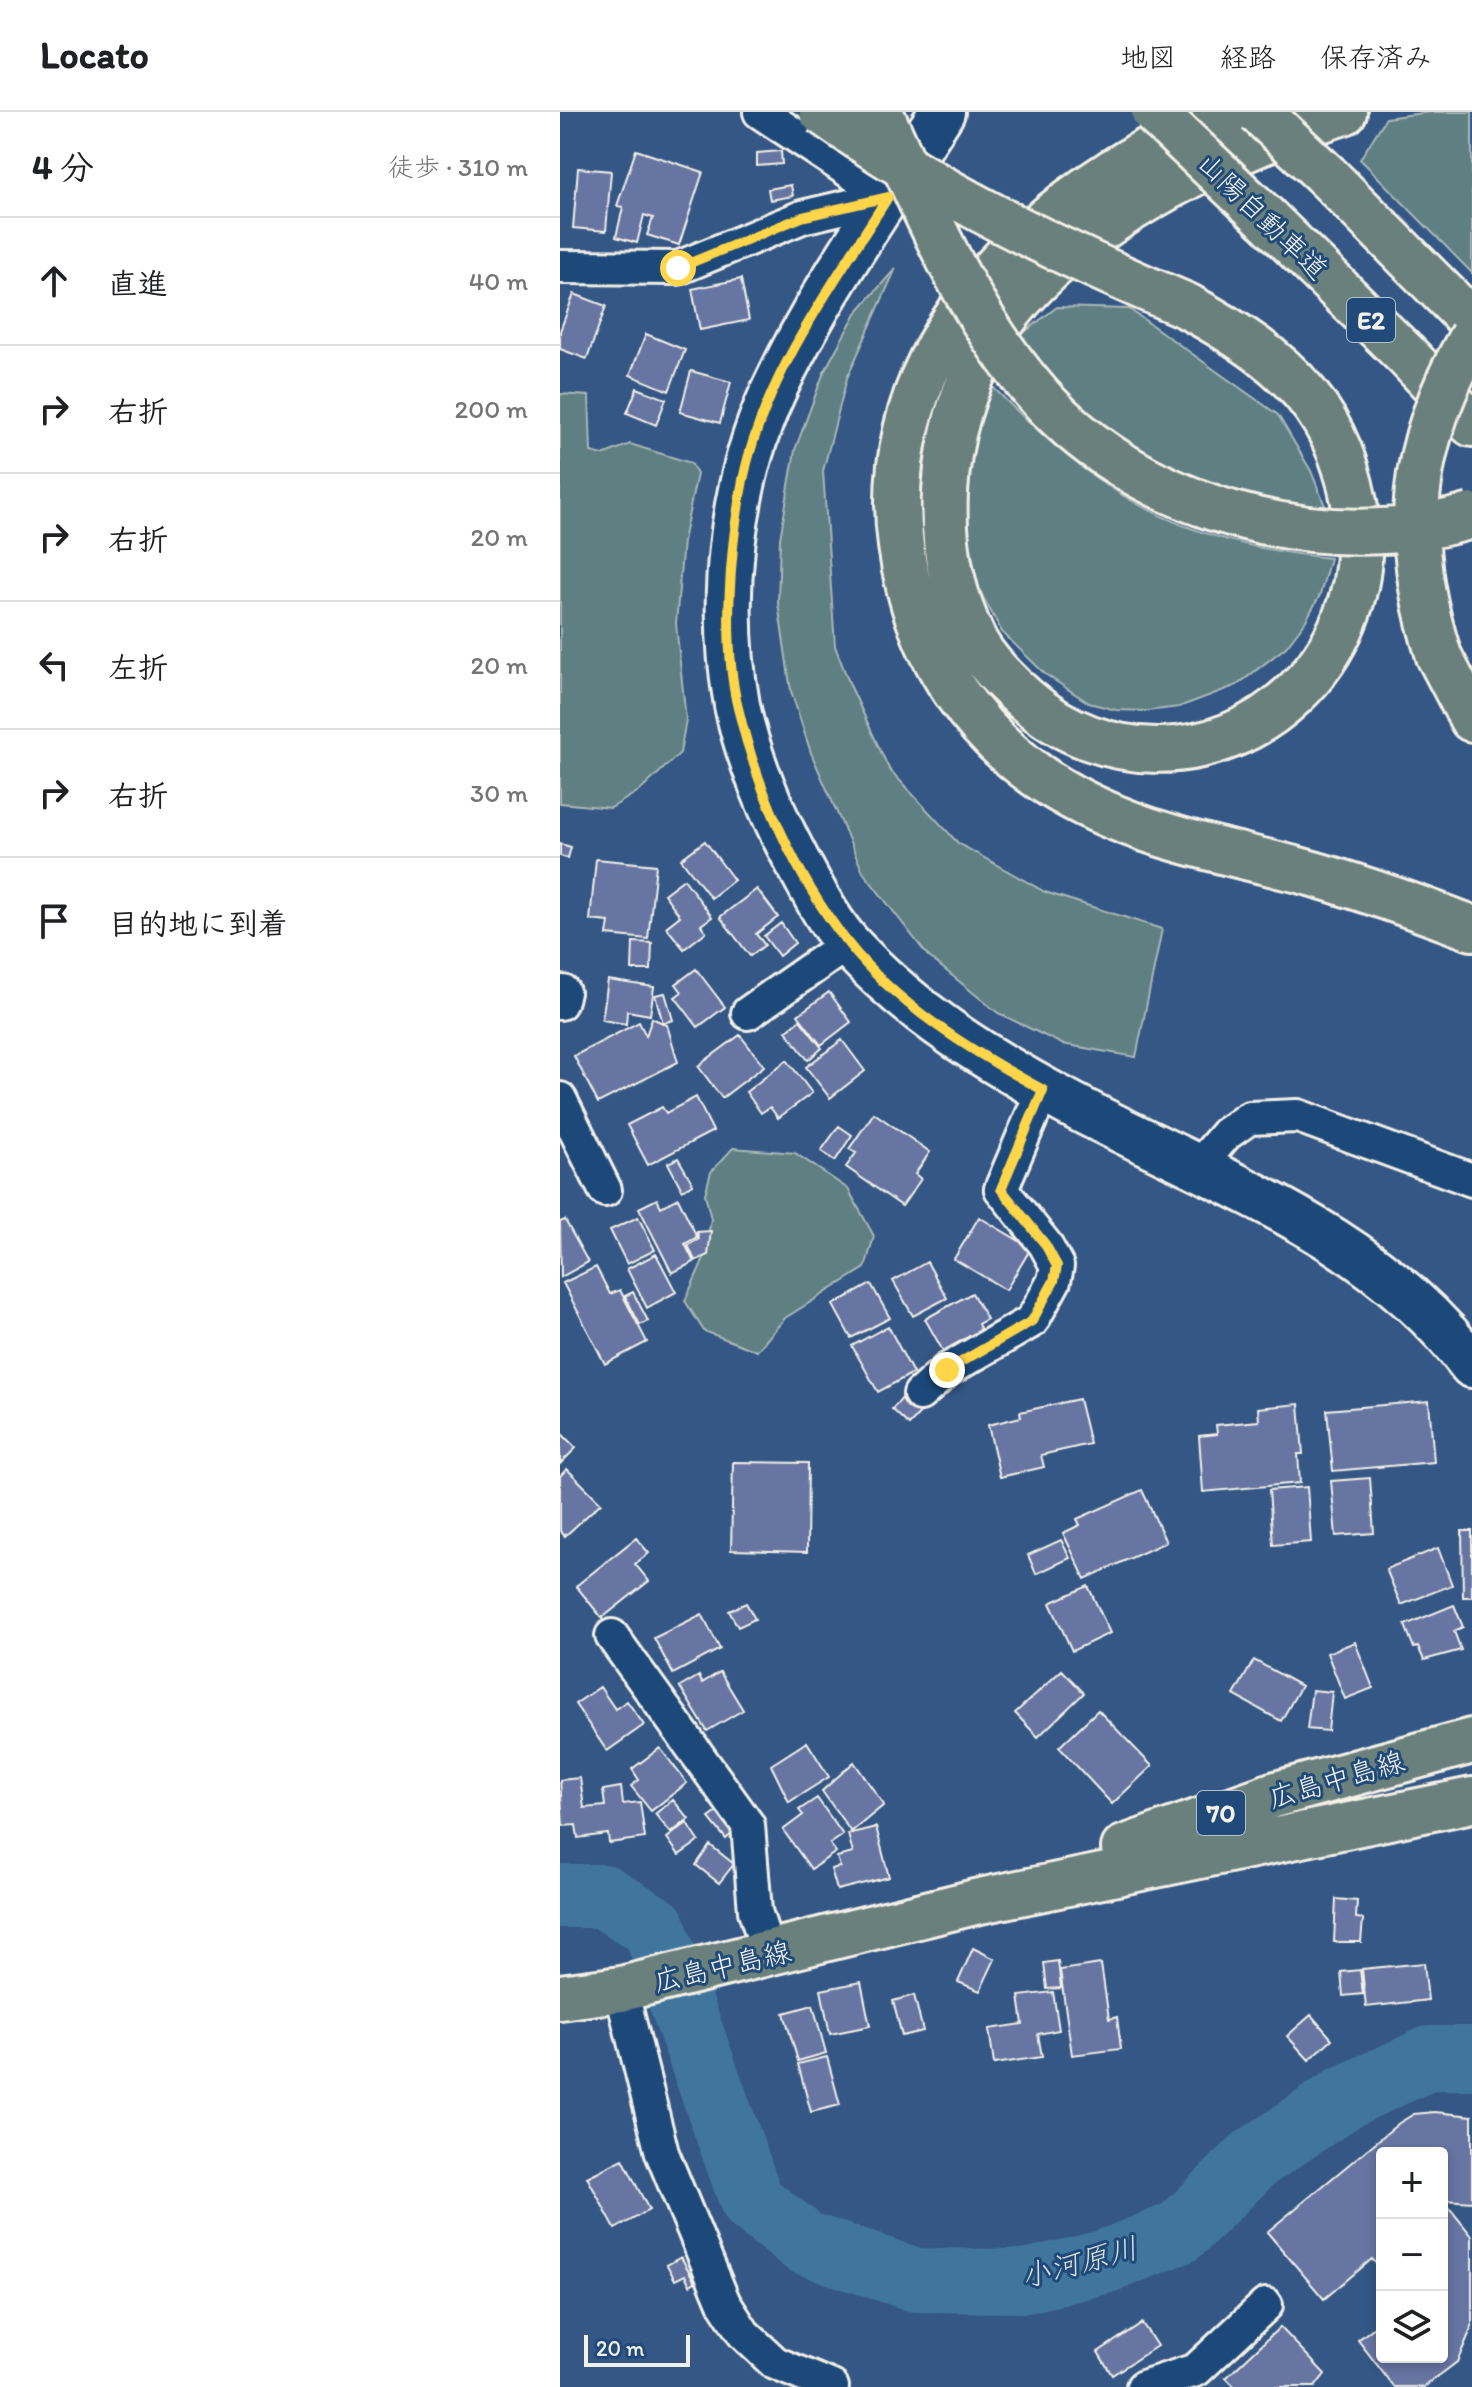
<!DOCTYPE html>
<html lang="ja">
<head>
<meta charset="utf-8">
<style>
	:root { --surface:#fff; --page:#f2f2f2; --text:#202124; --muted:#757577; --line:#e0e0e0 }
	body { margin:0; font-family:Itim,"Klee One",sans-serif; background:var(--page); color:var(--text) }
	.controls { position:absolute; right:24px; bottom:24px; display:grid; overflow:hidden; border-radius:8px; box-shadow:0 4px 12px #0003 }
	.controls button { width:72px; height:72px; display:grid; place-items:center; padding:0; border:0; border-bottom:2px solid var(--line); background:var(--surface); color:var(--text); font:40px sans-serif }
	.scale { position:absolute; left:24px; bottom:20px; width:106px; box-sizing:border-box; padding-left:8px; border:4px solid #f4f1e8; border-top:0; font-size:22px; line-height:28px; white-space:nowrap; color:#f4f1e8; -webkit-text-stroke:6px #1f4a7a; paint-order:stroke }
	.stop { position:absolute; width:24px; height:24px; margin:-18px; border:6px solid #ffd54a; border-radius:50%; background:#fff }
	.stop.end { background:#ffd54a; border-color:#fff; box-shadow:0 2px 8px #0008 }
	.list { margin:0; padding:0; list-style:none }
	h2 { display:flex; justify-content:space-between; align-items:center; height:104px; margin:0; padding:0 32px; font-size:34px }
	h2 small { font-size:26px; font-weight:400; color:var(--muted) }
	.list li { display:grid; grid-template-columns:52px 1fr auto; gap:24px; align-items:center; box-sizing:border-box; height:128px; padding:0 32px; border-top:2px solid var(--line) }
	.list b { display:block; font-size:30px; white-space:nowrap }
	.list em { font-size:26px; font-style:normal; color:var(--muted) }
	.icon { flex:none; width:44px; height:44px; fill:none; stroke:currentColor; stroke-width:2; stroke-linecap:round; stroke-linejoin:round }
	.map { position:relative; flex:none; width:912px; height:2275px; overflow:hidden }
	header { display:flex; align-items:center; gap:48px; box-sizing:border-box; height:112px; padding:0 40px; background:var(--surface); border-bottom:2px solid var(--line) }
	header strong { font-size:38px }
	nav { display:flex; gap:44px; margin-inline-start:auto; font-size:28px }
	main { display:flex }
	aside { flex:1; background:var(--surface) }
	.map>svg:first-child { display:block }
	.green { fill:#5e7f83; stroke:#a9b8b6; stroke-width:2 }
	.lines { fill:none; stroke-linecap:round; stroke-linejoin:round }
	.river { stroke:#41769e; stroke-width:64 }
	.building { fill:#6675a2; stroke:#f4f1e8; stroke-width:2 }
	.street-casing { stroke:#f4f1e8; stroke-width:38 }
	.secondary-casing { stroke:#f4f1e8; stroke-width:50 }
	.primary-casing { stroke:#f4f1e8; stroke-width:50 }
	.highway-casing { stroke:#f4f1e8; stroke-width:50 }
	.street { stroke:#1f4a7a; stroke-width:32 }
	.secondary { stroke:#1f4a7a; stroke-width:44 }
	.primary { stroke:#6a807c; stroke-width:44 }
	.highway { stroke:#6a807c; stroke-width:44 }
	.highway-bridge-casing { stroke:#f4f1e8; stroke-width:50; stroke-linecap:butt }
	.highway-bridge { stroke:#6a807c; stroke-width:44 }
	.route { stroke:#ffd54a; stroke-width:10 }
	.labels { text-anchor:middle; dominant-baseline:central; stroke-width:6; stroke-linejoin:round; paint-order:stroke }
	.shield { fill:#1f4a7a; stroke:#b4bfc7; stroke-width:2 }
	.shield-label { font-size:26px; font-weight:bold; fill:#f4f1e8 }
	.street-label { font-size:28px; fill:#f4f1e8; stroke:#1f4a7a }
	.water-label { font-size:30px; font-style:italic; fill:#d9dfdd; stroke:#1f4a7a }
</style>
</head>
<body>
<header>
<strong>Locato</strong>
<nav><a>地図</a><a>経路</a><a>保存済み</a></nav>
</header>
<main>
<aside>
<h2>4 分<small>徒歩 · 310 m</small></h2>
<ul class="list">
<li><svg class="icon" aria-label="ahead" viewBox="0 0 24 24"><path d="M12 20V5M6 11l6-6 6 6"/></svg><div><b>直進</b></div><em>40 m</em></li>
<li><svg class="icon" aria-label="right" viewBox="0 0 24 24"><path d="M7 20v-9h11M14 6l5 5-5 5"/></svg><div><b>右折</b></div><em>200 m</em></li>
<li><svg class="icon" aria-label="right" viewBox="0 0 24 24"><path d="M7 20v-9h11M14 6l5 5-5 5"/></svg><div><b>右折</b></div><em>20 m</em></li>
<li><svg class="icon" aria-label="left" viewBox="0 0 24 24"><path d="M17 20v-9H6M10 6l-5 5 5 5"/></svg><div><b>左折</b></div><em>20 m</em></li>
<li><svg class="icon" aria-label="right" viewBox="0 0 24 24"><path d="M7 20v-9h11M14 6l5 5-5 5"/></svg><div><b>右折</b></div><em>30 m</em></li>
<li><svg class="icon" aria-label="arrive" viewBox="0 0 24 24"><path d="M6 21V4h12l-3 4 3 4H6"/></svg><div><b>目的地に到着</b></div></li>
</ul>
</aside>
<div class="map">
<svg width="912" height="2275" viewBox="0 0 912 2275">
	<rect width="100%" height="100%" fill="#345786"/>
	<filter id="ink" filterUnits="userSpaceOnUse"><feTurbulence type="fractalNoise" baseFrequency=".0125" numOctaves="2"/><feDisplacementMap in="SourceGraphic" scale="16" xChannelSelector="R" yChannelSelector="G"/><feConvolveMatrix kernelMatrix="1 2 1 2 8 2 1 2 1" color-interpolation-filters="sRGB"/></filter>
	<g filter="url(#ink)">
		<path class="green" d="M870 0H912V161L800 47 826 6Z
			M336 156 287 266 263 359 275 534 290 573 329 657 398 731 485 780 602 817 576 945 502 932 438 901 368 844 303 760 251 641 231 579 218 491 220 427 235 338 264 260 296 201Z
			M497 195 569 197 718 303 751 359 767 399C737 393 706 389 677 382 587 361 513 296 457 226Z
			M428 270C536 381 613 430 770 446L760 483 745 510 726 535 677 573 619 595 587 599 556 598 529 591 485 562 442 520 416 472 404 390 403 362Z
			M0 282 29 284 31 340 43 343 70 332 131 351 137 362 123 429 116 512 126 608 120 641 82 677 51 696 0 691Z
			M173 1036 235 1041 288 1077 314 1124 305 1156 225 1206 197 1239 144 1219 125 1189 144 1146 151 1107 145 1082 151 1060Z"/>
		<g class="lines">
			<path class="river" d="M0 1784H43L94 1815 192 2090 245 2131 356 2168 466 2169 544 2150 620 2120 694 2047 785 1985 870 1946H912"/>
		</g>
		<path class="building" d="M76 38 143 60 119 133 87 123 93 106 84 103 77 131 56 125 63 95 57 94Z
			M221 39 222 52 197 54V41Z
			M18 56 51 59 46 119 13 116Z
			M231 73 233 84 210 88 208 77Z
			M181 167 189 208 140 218 132 177Z
			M14 182 46 194 27 247 0 237V219Z
			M86 222 125 238 109 279 70 263Z
			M131 259 171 270 160 311 120 300Z
			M77 276 106 287 96 313 67 301Z
			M145 729 174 768 151 786 121 747Z
			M0 732 11 735 8 746 0 744Z
			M36 747 96 753 88 827 47 823 49 810 30 808Z
			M124 767 152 805 141 813 146 820 124 837 106 815 120 804 104 782Z
			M197 777 218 805 196 822 205 833 190 844 160 805Z
			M221 811 235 831 219 844 204 824Z
			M73 830 92 831 91 858H72Z
			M136 857 165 895 138 915 115 885 122 880 116 872Z
			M48 868 94 875 90 903 67 899 66 912 42 908Z
			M269 880 291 910 261 933 238 903Z
			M105 881 113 908 103 911 95 883Z
			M92 906 107 913 118 950 38 991 14 944 79 910 86 924Z
			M240 908 262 936 248 948 226 919Z
			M180 923 204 954 162 986 138 954Z
			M282 928 305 959 270 986 246 955Z
			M227 948 252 981 218 1006 210 995 201 1001 186 980Z
			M136 985 153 1019 88 1053 67 1013 102 995 106 1001Z
			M314 1001 370 1040 355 1062 361 1067 342 1094 286 1055 296 1041 289 1037Z
			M279 1014 292 1023 275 1049 261 1039Z
			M118 1046 133 1072 122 1078 108 1051Z
			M118 1086 137 1125 125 1132 134 1150 112 1161 79 1096 97 1087 101 1095Z
			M78 1105 95 1138 67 1152 50 1118Z
			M419 1105 471 1136 446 1178 394 1147Z
			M5 1108 28 1150 1 1165 0 1110Z
			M151 1119 148 1143 135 1149 128 1133 139 1127 137 1120Z
			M96 1142 116 1180 87 1196 67 1157Z
			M367 1150 387 1186 353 1204 333 1169Z
			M36 1155 50 1182 60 1178 87 1230 45 1252 3 1171Z
			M311 1172 330 1206 291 1226 273 1193Z
			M73 1180 88 1209 80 1213 65 1184Z
			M412 1181 427 1207 418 1212 421 1218 383 1239 365 1207Z
			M328 1214 353 1261 318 1280 292 1234Z
			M351 1277 368 1293 349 1313 332 1297Z
			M519 1287 530 1332 481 1343 484 1355 440 1365 428 1313 461 1305 460 1300Z
			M869 1289 874 1350 773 1359 767 1298Z
			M739 1292 743 1342H738L740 1371 643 1380 639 1324 657 1322 656 1313 699 1309 698 1296Z
			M0 1320 16 1336 0 1352Z
			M173 1350 248 1351 247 1440 171 1438Z
			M7 1357 41 1391 5 1424 0 1419V1364Z
			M810 1366 814 1421 776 1424 771 1369Z
			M747 1375 751 1430 713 1433 709 1378Z
			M582 1378 606 1430 525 1467 503 1421 520 1413 517 1407Z
			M902 1419H912V1485H903Z
			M76 1426 89 1441 75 1452 89 1469 42 1506 16 1474Z
			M501 1428 510 1446 476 1462 468 1443Z
			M878 1436 892 1473 841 1493 826 1457Z
			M528 1474 550 1521 512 1539 490 1491Z
			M186 1491 195 1507 178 1515 169 1499Z
			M894 1493 903 1515 894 1519 901 1538 864 1548 858 1535 854 1536 845 1513Z
			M142 1502 160 1537 113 1562 94 1526Z
			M795 1530 813 1576 785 1587 767 1541Z
			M694 1548 741 1574 721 1609 674 1583Z
			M502 1558 524 1581 478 1625 455 1601Z
			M160 1560 183 1598 147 1619 120 1575 139 1564 142 1571Z
			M40 1575 55 1597 67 1589 84 1613 47 1639 15 1592Z
			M752 1578 772 1580 768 1619 747 1617Z
			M538 1598 592 1654 552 1692 499 1635Z
			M247 1630 269 1665 229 1690 211 1653Z
			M100 1636 127 1671 91 1699 71 1674 79 1668 72 1657Z
			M294 1650 324 1693 291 1720 262 1679Z
			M20 1666 24 1696 45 1694 43 1678 61 1675 63 1692 80 1690 85 1726 49 1731 48 1722 18 1726 16 1713 3 1714 0 1668Z
			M257 1686 283 1723 270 1732 276 1740 251 1757 223 1718 243 1703 239 1698Z
			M113 1688 129 1707 111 1721 95 1702Z
			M159 1699 175 1719 166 1727 149 1706Z
			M127 1711 139 1729 119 1743 107 1726Z
			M316 1715 329 1765 277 1778 271 1757 280 1755 277 1745 293 1741 288 1722Z
			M150 1733 174 1752 159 1771 136 1753Z
			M776 1787 797 1789 796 1806 803 1807 801 1830H774Z
			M413 1836 435 1847 420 1879 398 1870Z
			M498 1849 501 1876 487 1877 484 1851Z
			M864 1851 868 1888 806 1895 802 1857Z
			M541 1852 549 1907 557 1905 561 1937 512 1943 500 1858Z
			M800 1858 803 1882 783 1884 781 1860Z
			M301 1870 310 1914 270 1922 261 1878Z
			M493 1880 499 1918 478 1922 482 1945 434 1952 429 1917 463 1912 459 1884Z
			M354 1883 363 1919 342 1924 333 1889Z
			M253 1893 266 1941 238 1949 224 1901Z
			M751 1903 772 1927 749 1948 727 1924Z
			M267 1945 280 1993 251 2000 238 1952Z
			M875 2000 912 2004V2090L883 2088 912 2124V2215L897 2250 864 2275H834L798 2228 822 2209V2245H882V2041H822V2158L812 2147 764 2187 707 2120 839 2011 854 2002Z
			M63 2047 89 2098 55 2117 27 2065Z
			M121 2145 135 2170 130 2173 125 2163 115 2168 107 2153Z
			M582 2211 597 2234 552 2263 538 2240Z
			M720 2215 765 2262 755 2275H675L666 2266Z"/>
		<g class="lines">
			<defs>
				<path id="street" d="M200 0 328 85
					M0 155 118 156 242 105 328 85
					M0 891 3 880
					M188 901 288 831
					M0 987 45 1078
					M638 1055 666 1022 689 1006 738 1004 912 1068
					M360 1282 387 1258 472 1209 494 1169 497 1154 485 1132 441 1077 483 978
					M52 1524 188 1713 195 1799 209 1843
					M61 1877 102 2041 164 2191 184 2222 215 2251 272 2275
					M583 2275 636 2258 706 2193"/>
				<path id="secondary" d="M382 0C324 91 259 181 213 280 170 374 159 492 177 593 187 644 213 704 237 749 253 778 268 810 291 835 355 903 426 947 508 991 650 1067 812 1119 912 1253"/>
				<path id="primary" d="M564 1736 713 1683 912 1629
					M0 1885 61 1877 415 1790 912 1688"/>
				<path id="highway" d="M666 0C471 84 289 246 350 479 369 553 413 617 475 662 551 717 646 735 735 757 796 773 854 794 912 816
					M767 64 912 210
					M707 107 848 245 912 312
					M627 194C727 248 785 299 798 417 805 478 777 542 733 583 657 655 543 656 465 587 446 570 424 549 413 526 369 435 378 321 427 233 490 121 666 37 784 0
					M879 544 912 607"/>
			</defs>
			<use href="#street" class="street-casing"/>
			<use href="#secondary" class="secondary-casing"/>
			<use href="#primary" class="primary-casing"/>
			<use href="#highway" class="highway-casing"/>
			<use href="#street" class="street"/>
			<use href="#secondary" class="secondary"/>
			<use href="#primary" class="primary"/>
			<use href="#highway" class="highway"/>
			<defs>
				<path id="highway-bridge" d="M262 0C375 81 499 140 627 194
					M320 0C365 98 407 203 479 284 583 400 764 447 912 404
					M594 0 707 107
					M699 0 767 64
					M879 544C841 425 849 333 912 224"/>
			</defs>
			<use href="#highway-bridge" class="highway-bridge-casing"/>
			<use href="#highway-bridge" class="highway-bridge"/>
		</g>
	</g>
	<g class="lines" filter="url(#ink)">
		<path class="route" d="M118 156 242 105 328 85C273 172 204 265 183 368 170 434 162 531 178 596 197 677 235 764 287 830 337 894 413 940 483 978L441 1077 485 1132 497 1154 494 1169 472 1209 387 1258"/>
	</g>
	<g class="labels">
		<g class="shield">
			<rect x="787" y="186" width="48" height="44" rx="6"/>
			<rect x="637" y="1679" width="48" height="44" rx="6"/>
		</g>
		<g class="shield-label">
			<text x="811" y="208">E2</text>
			<text x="661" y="1701">70</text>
		</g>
		<g class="street-label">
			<text transform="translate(703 104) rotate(44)">山陽自動車道</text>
			<text transform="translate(776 1667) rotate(-16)">広島中島線</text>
			<text transform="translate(162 1854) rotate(-13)">広島中島線</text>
		</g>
		<g class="water-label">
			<text transform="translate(519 2150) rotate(-15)">小河原川</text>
		</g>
	</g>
</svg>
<div class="controls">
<button>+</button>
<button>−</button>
<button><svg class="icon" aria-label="layers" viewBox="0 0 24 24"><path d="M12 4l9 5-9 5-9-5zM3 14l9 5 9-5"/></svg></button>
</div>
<div class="scale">20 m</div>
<div class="stop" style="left:118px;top:156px"></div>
<div class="stop end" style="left:387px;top:1258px"></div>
</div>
</main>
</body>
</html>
